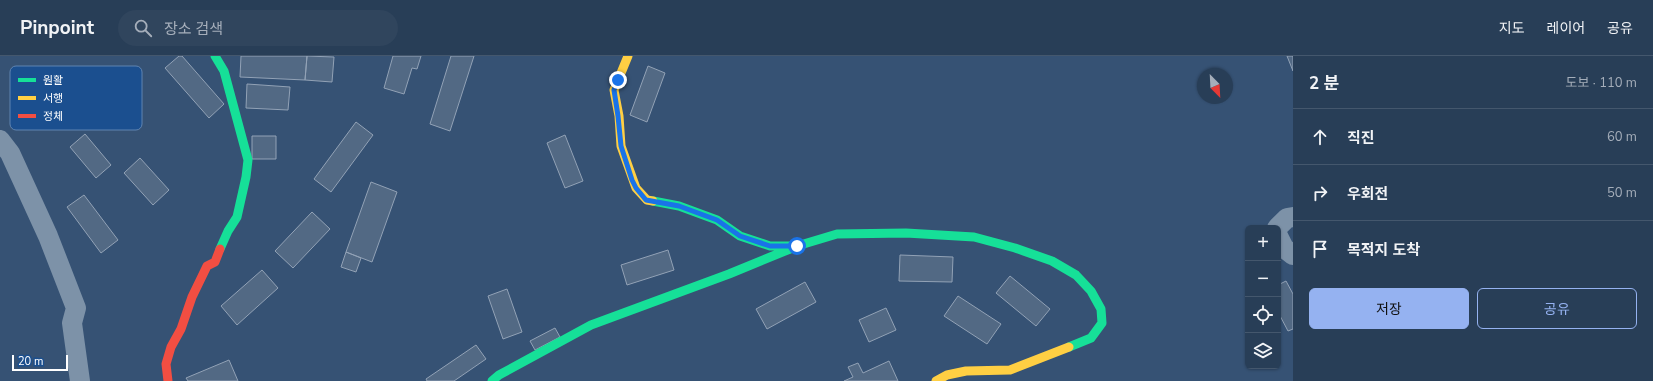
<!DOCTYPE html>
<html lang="ko">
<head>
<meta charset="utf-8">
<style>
	:root { --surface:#283e57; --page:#30455d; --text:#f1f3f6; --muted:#a5aeba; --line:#44576d; --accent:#95b2f1 }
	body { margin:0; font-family:"Nunito Sans","Noto Sans KR",sans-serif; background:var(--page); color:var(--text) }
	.controls { position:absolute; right:12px; bottom:12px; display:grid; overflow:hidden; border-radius:6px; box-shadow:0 1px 3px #0004 }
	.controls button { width:36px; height:36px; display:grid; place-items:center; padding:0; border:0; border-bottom:1px solid var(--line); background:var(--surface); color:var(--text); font:20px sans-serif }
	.compass { position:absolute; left:1197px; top:12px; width:36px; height:36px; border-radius:50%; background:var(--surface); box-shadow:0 1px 3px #0004; rotate:156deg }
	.scale { position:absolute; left:12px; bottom:10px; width:56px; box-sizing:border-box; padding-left:4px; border:2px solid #fff; border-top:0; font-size:11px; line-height:14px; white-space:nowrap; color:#fff; -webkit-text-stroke:3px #1b4f8f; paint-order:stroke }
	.stop { position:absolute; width:12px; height:12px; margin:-9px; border:3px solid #1a73e8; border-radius:50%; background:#fff }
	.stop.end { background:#1a73e8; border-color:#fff; box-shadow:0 1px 4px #0008 }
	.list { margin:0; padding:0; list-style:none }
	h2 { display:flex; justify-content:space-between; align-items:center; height:52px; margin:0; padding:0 16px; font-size:17px }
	h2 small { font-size:13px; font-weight:400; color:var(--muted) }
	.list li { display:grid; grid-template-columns:26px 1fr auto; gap:12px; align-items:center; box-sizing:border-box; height:56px; padding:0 16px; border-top:1px solid var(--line) }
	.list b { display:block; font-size:15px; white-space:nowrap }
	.list em { font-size:13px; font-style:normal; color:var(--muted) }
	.actions { display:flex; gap:8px; padding:12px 16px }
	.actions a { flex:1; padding:9px 0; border:1px solid var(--accent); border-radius:6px; text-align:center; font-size:14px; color:var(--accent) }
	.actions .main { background:var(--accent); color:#111 }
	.icon { flex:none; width:22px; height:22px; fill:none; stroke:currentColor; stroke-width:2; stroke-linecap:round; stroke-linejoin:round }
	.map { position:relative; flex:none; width:1293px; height:325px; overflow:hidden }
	header { display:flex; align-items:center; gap:24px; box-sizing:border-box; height:56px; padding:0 20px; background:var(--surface); border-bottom:1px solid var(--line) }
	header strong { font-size:19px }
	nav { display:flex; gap:22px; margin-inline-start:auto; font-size:14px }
	.search { width:280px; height:36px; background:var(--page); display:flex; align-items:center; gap:10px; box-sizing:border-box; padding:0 14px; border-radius:22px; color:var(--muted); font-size:15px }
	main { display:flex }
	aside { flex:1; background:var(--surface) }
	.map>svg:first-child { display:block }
	.building { fill:#526984; stroke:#92a2b6 }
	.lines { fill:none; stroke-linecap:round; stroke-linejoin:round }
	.street { stroke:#7d92a8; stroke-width:20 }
	.fast { stroke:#16e098; stroke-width:9 }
	.slow { stroke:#ffcf43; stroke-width:9 }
	.jam { stroke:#f24e42; stroke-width:9 }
	.route { stroke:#1a73e8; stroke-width:5 }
	.key { fill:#1b4f8f; stroke:#5f84b1; stroke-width:1 }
	.key-label { font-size:11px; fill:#fff }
</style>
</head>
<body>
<header>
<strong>Pinpoint</strong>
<div class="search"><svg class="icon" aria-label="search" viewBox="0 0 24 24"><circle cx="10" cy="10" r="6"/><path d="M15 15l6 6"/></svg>장소 검색</div>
<nav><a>지도</a><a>레이어</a><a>공유</a></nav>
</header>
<main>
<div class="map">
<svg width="1293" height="325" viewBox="0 0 1293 325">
	<rect width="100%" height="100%" fill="#365274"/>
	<path class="building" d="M179 0H182L224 48 209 62 165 12Z
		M241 0H307L305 24 240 21Z
		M307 0 334 1 332 26 305 24Z
		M393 0H421L417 13 412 12 404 38 384 32Z
		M451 0H474L450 75 430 68Z
		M1287 0H1293V15Z
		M648 10 665 17 647 66 630 59Z
		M247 28 290 31 288 54 246 52Z
		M356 66 373 79 331 136 314 123Z
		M85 78 111 109 96 122 70 91Z
		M565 79 583 125 565 132 547 87Z
		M252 80H276V103H252Z
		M140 102 169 134 153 149 124 117Z
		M371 126 397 136 372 206 346 196Z
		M84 139 118 184 101 197 67 151Z
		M312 156 330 173 293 212 275 195Z
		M668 194 674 214 627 229 621 209Z
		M346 196 361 202 356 216 341 211Z
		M900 199 953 201 952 226 899 225Z
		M262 214 278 232 237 269 221 250Z
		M1010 220 1050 253 1036 270 996 237Z
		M1286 225 1293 238V273L1288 275 1278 256V229Z
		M805 226 816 246 767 273 756 253Z
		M507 233 522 276 503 283 488 240Z
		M958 240 1001 268 987 288 944 260Z
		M886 252 896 274 869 286 859 264Z
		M555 272 560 281 535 294 530 285Z
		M476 289 486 303 454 325H427L426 323Z
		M229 304 238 325H188L186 322Z
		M889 305 898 325H844L853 321 848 311 858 307 863 317Z"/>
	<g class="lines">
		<path class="street" d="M0 84 10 97 48 180 76 252 72 267 80 325
			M1277 172 1287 162 1293 161
			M1278 180 1284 192 1293 199"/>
		<path class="fast" d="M215 0 224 15 248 104 246 121 237 161 228 175 220 193
			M653 145 679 150 717 164 740 180 770 190H797L837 178 906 177 974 181 1015 192 1052 205 1076 219 1091 235 1101 253 1102 267 1091 282 1069 291
			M492 325 499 319 591 269 729 218 790 193"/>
		<path class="slow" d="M628 0 614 34 619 60 621 90 636 132 647 144 653 145
			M936 325 947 319 966 315 1010 314 1069 291"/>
		<path class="jam" d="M168 325 166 308 171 291 181 273 192 241 207 210 215 206 220 193"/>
	</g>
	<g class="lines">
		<path class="route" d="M618 24 614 34 618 60 621 90 632 124 636 132 646 144 679 150 717 164 740 180 770 190H797"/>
	</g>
	<rect x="10" y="10" width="132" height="64" rx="6" class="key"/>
	<rect x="18" y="22" width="18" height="4" fill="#16e098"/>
	<rect x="18" y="40" width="18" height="4" fill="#ffcf43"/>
	<rect x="18" y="58" width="18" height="4" fill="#f24e42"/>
	<g class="key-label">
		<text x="43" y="28">원활</text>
		<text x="43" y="46">서행</text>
		<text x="43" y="64">정체</text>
	</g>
</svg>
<div class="controls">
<button>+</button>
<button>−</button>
<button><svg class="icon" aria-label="locate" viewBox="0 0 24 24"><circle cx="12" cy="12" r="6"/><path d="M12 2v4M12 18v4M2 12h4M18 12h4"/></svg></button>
<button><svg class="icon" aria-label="layers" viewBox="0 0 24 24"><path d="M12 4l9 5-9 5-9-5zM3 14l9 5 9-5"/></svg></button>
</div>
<svg class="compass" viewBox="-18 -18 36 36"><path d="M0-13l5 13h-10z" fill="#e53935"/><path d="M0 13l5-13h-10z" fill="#a5aeba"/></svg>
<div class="scale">20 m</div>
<div class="stop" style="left:797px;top:190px"></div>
<div class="stop end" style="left:618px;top:24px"></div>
</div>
<aside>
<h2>2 분<small>도보 · 110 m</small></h2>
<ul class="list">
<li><svg class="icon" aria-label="ahead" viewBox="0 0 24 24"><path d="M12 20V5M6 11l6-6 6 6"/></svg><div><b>직진</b></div><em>60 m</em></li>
<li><svg class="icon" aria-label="right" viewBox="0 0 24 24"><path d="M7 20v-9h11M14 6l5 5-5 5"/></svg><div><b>우회전</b></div><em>50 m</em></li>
<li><svg class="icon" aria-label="arrive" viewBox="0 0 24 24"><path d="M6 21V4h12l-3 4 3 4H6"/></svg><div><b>목적지 도착</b></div></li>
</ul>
<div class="actions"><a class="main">저장</a><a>공유</a></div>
</aside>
</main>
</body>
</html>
